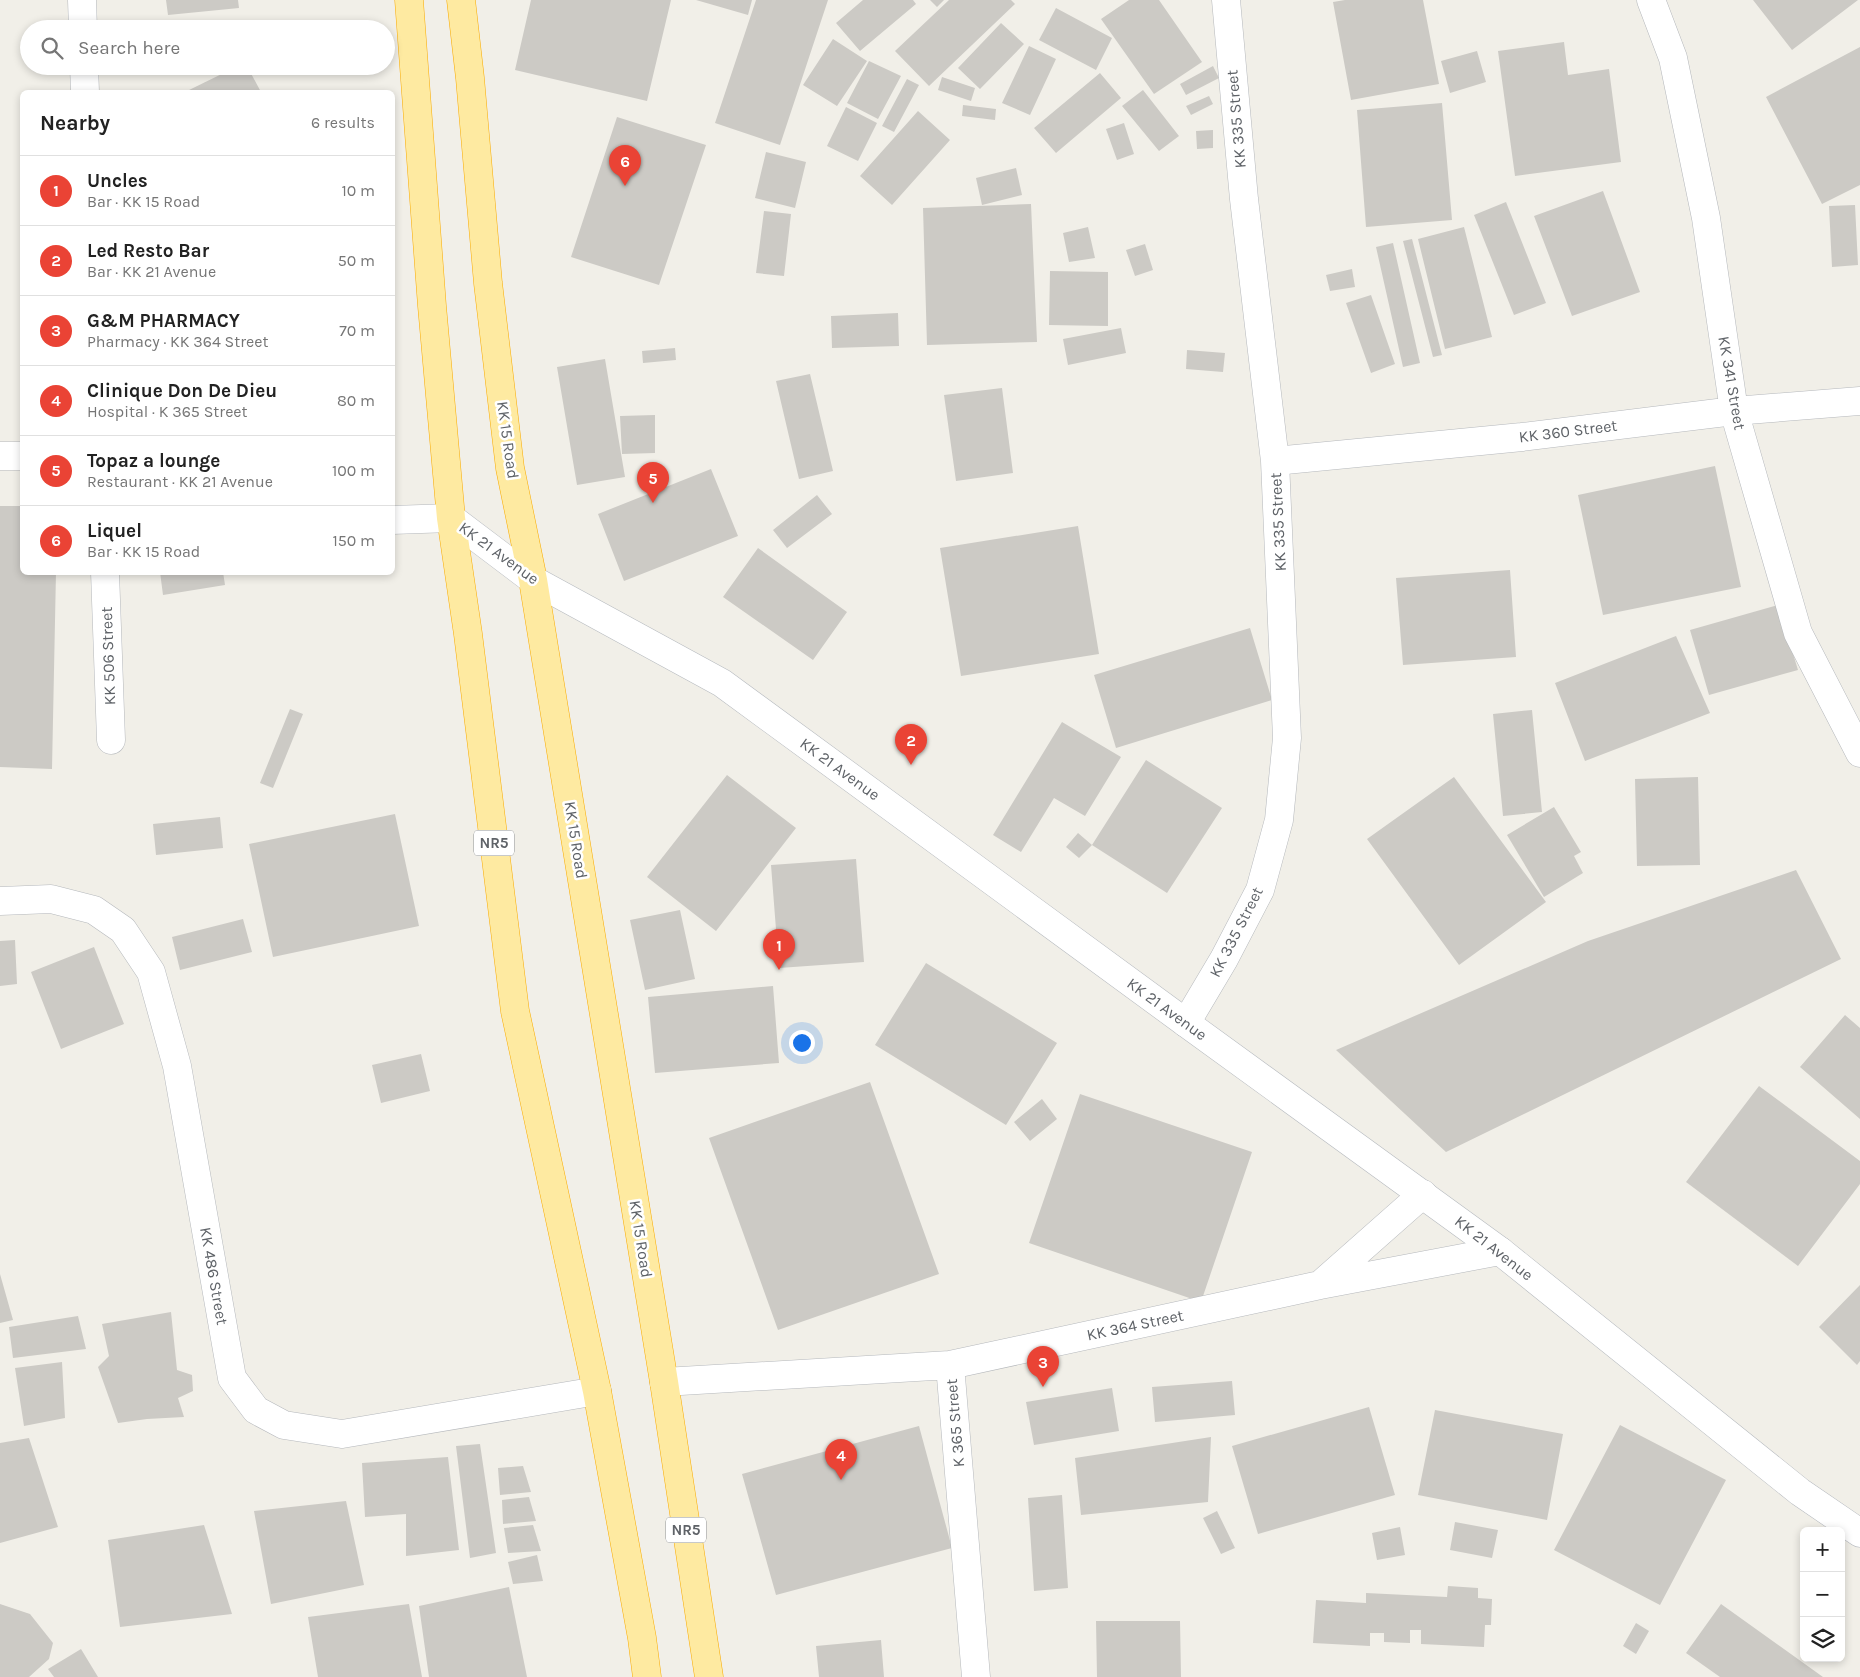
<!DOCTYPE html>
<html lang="en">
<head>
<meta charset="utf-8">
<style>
	:root { --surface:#fff; --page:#f2f2f2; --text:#222; --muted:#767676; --line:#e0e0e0; --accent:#ea4335 }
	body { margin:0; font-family:Karla,sans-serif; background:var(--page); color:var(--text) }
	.controls { position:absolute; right:15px; bottom:15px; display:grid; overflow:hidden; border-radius:8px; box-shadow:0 2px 8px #0003 }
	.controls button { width:45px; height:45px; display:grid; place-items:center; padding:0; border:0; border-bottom:1px solid var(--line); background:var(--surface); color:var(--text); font:25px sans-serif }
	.you { position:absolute; left:801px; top:1042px; width:18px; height:18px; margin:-12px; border:4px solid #fff; border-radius:50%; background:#1a73e8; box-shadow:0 0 0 8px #1a73e833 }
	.badge { display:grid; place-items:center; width:32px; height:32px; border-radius:50%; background:var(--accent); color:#fff; font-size:16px; font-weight:700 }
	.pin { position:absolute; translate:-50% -41px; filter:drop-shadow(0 1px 2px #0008) }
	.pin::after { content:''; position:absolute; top:26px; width:18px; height:15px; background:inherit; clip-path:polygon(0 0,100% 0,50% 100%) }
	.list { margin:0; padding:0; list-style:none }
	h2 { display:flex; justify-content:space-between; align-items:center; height:65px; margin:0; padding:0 20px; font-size:21px }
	h2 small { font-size:16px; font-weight:400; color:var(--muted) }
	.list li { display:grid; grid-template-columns:32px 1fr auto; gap:15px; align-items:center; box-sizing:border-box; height:70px; padding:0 20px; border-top:1px solid var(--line) }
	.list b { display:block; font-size:19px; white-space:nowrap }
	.list p { margin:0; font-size:16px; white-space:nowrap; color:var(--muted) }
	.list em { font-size:16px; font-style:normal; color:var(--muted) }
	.icon { flex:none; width:28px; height:28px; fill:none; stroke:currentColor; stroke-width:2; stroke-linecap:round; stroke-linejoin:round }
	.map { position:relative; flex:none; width:1860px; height:1677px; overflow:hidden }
	.search { position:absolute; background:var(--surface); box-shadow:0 2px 8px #0003; left:20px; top:20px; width:375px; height:55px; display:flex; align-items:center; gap:12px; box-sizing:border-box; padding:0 18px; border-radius:28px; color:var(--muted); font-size:19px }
	.panel { position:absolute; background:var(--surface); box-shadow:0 2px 8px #0003; left:20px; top:90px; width:375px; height:485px; border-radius:8px }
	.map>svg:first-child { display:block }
	.building { fill:#cccac5 }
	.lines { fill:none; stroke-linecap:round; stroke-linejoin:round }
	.minor-casing { stroke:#b5b8bc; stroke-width:29 }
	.secondary-casing { stroke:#b6babf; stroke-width:29 }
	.trunk-casing { stroke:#f9ab00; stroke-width:29 }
	.minor { stroke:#fff; stroke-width:28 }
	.secondary { stroke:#fff; stroke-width:28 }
	.trunk { stroke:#feeaa1; stroke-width:28 }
	.labels { text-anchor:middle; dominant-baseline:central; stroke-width:5; stroke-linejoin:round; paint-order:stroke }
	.shield { fill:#fff; stroke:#8f9295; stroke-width:1 }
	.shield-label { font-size:15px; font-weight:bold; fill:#5f6368 }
	.street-label { font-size:16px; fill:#5f6368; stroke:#fff }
</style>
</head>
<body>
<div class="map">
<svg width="1860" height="1677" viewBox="0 0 1860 1677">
	<rect width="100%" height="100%" fill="#f1efe8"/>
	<path class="building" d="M166 0H238L239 8 168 15Z
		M531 0H671L647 101 515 70Z
		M696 0H752L748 15Z
		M756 0H828L780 145 715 123Z
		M863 0H913L916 4 860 51 836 23Z
		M930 0H944L937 7Z
		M949 0H1011L1015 4 929 86 895 51Z
		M1129 0H1159L1202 62 1154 94 1101 19Z
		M1345 0H1423L1439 84 1351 100 1333 2Z
		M1753 0H1858L1792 50Z
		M1056 8 1112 38 1096 70 1039 40Z
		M1001 23 1024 44 980 89 958 68Z
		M833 39 867 61 837 106 803 85Z
		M1564 42 1568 75 1609 69 1621 162 1515 176 1498 51Z
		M1029 46 1056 59 1030 115 1002 103Z
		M1860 47V185L1822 204 1766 97Z
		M1477 51 1486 82 1450 93 1441 61Z
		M869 61 901 76 878 119 847 103Z
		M238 66H247L261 92H185Z
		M1213 66 1219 78 1186 95 1180 84Z
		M1100 73 1121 98 1056 153 1034 128Z
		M942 77 975 88 971 101 938 90Z
		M907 79 919 85 894 132 882 126Z
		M1143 90 1179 136 1159 151 1122 106Z
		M1209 96 1213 104 1191 115 1186 106Z
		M1442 103 1452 220 1366 227 1357 110Z
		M963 105 996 109 995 120 962 116Z
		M846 107 877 123 858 161 827 146Z
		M918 111 950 140 892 205 860 176Z
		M617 117 706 145 659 285 571 257Z
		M1124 123 1134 154 1117 160 1106 129Z
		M1213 130V148L1197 149 1196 131Z
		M766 152 806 162 795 208 755 198Z
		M1016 168 1022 195 982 205 976 178Z
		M1603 191 1640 292 1572 316 1534 216Z
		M1506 202 1546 303 1514 315 1474 215Z
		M1031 204 1037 342 927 345 923 208Z
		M1855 205 1858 265 1832 267 1829 206Z
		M764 211 791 214 784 276 756 273Z
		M1088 227 1095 258 1069 262 1063 233Z
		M1464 227 1492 337 1445 349 1418 239Z
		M1412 239 1442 355 1433 357 1403 241Z
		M1393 243 1420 363 1403 367 1376 247Z
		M1145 244 1153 270 1135 276 1126 250Z
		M1352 269 1355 287 1330 291 1326 275Z
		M1050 271 1108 272V326L1049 325Z
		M1371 295 1395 364 1371 373 1346 303Z
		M898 313 899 346 832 348 831 316Z
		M1121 328 1126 353 1068 365 1063 339Z
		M675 348 676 360 643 363 642 351Z
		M1187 350 1225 353 1223 372 1186 369Z
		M605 359 625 477 577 485 557 367Z
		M810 374 833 471 799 479 776 381Z
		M1002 388 1013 473 956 481 944 395Z
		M655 415V453L622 454 620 416Z
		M1715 466 1741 587 1603 615 1578 495Z
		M711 469 738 536 624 581 598 514Z
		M817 495 832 514 787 548 773 530Z
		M0 506H22V572H56L52 769 0 767Z
		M1078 526 1099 654 961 676 940 548Z
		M758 548 847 612 813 660 723 597Z
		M1510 570 1516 657 1403 665 1396 578Z
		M160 572H223L225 585 163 595Z
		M1778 605 1798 670 1709 695 1690 630Z
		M1250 628 1272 700 1116 748 1094 675Z
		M1676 636 1710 713 1585 761 1555 683Z
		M290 709 303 714 273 788 260 783Z
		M1532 710 1542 812 1503 816 1493 714Z
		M1062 722 1121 757 1085 816 1054 798 1021 852 993 835Z
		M1146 760 1222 808 1167 893 1092 845Z
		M727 775 796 828 716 931 647 877Z
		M1454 777 1546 902 1459 965 1367 839Z
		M1698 777 1700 865 1637 866 1635 779Z
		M1554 807 1581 852 1574 856 1583 873 1544 897 1507 835Z
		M395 814 419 926 273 957 249 844Z
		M220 817 223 848 156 855 153 824Z
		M1078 833 1092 845 1079 858 1066 847Z
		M856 859 864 962 779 968 771 865Z
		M1796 870 1841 959 1446 1152 1336 1050 1588 941Z
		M680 910 695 979 645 990 630 920Z
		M243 919 252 952 180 970 172 937Z
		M15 940 17 984 0 986V941Z
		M94 947 124 1024 61 1049 31 972Z
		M926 963 1057 1043 1006 1125 875 1045Z
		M773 986 779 1063 655 1073 648 997Z
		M1845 1015 1860 1028V1119L1800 1067Z
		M421 1054 430 1091 381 1103 372 1065Z
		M870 1082 939 1274 778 1330 709 1138Z
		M1759 1086 1860 1161V1184L1798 1266 1686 1182Z
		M1080 1094 1252 1152 1201 1302 1029 1243Z
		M1042 1099 1057 1119 1030 1141 1014 1122Z
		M0 1274 13 1320 0 1323Z
		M1860 1285V1361L1857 1365 1819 1327Z
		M171 1312 177 1370 192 1375 193 1391 178 1398 184 1417 147 1419 118 1423 98 1367 109 1356 102 1324Z
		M78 1316 86 1349 13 1358 9 1327Z
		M62 1362 65 1418 24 1426 15 1368Z
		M1232 1381 1235 1415 1155 1422 1152 1387Z
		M1112 1388 1119 1431 1034 1445 1026 1402Z
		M1369 1407 1395 1495 1258 1534 1232 1446Z
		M1435 1410 1563 1434 1547 1520 1418 1495Z
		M1620 1425 1726 1480 1660 1605 1554 1550Z
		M919 1426 952 1548 776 1595 742 1474Z
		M1211 1437 1208 1502 1081 1515 1075 1458Z
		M29 1438 58 1527 0 1543V1443Z
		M480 1444 496 1553 470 1558 456 1446Z
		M448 1457 459 1550 406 1556V1514L365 1517 362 1463Z
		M523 1466 531 1492 500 1495 498 1468Z
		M1062 1495 1068 1588 1034 1591 1028 1498Z
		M529 1497 536 1521 503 1524 502 1500Z
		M346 1501 364 1585 271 1604 254 1511Z
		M1217 1511 1235 1548 1221 1554 1203 1518Z
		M1455 1522 1498 1530 1492 1558 1450 1550Z
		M204 1525 232 1614 120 1627 108 1540Z
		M533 1525 541 1551 508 1553 504 1528Z
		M1400 1527 1405 1555 1377 1560 1372 1533Z
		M537 1555 543 1581 513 1584 508 1562Z
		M1448 1586 1478 1588V1598L1492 1599 1491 1625H1485L1484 1647 1421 1644V1630H1410V1643L1384 1642V1633H1370V1646L1313 1643 1316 1600 1366 1603V1593L1447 1597Z
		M509 1587 527 1677H429L419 1606Z
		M0 1604 30 1614 53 1643 49 1659 29 1677H0Z
		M409 1604 422 1677H318L308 1617Z
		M1721 1604 1823 1677H1720L1686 1653Z
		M1096 1621H1180L1181 1677H1097Z
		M1636 1623 1649 1631 1636 1654 1623 1646Z
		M881 1640 884 1677H819L816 1646Z
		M81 1649 98 1677H54L48 1669Z"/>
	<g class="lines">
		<defs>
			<path id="minor" d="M82 0 83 29
				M1651 0 1673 58 1706 218 1734 411 1798 633 1860 753
				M84 66 85 92
				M0 456H22
				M1275 461 1522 437 1734 411 1860 401
				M392 520 451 518
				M105 572 111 740
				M0 901 51 899 94 910 123 930 151 972 177 1066 232 1378 256 1410 284 1425 342 1434 597 1391
				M1186 1023 1224 959 1260 890 1279 820 1287 738 1275 461 1244 199 1226 0
				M1320 1285 1423 1194
				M950 1365 1320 1285 1500 1251
				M664 1382 950 1365 976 1677"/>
			<path id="secondary" d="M451 518 533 580 722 683 1186 1023 1500 1251 1800 1492 1860 1533"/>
			<path id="trunk" d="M409 0 432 306 451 518 468 634 515 1011 597 1391 642 1638 647 1677
				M461 0 470 78 488 283 510 468 533 580 664 1382 709 1677"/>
		</defs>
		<use href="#minor" class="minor-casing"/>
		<use href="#secondary" class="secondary-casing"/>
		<use href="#trunk" class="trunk-casing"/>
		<use href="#minor" class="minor"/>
		<use href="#secondary" class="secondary"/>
		<use href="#trunk" class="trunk"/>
	</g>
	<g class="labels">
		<g class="shield">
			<rect x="474" y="830.5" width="40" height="25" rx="4"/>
			<rect x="666" y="1517.5" width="40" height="25" rx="4"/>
		</g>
		<g class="shield-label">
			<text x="494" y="843">NR5</text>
			<text x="686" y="1530">NR5</text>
		</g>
		<g class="street-label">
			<text transform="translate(1236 119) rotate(-95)">KK 335 Street</text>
			<text transform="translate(1732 383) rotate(80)">KK 341 Street</text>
			<text transform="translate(1568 431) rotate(-7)">KK 360 Street</text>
			<text transform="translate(508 440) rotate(82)">KK 15 Road</text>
			<text transform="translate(1278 522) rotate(-93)">KK 335 Street</text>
			<text transform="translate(499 553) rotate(36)">KK 21 Avenue</text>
			<text transform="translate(108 656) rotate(-92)">KK 506 Street</text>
			<text transform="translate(840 769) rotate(36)">KK 21 Avenue</text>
			<text transform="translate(576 840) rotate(81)">KK 15 Road</text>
			<text transform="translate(1236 932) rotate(-63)">KK 335 Street</text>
			<text transform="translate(1167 1009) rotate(36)">KK 21 Avenue</text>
			<text transform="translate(641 1239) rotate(81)">KK 15 Road</text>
			<text transform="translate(1494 1248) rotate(38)">KK 21 Avenue</text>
			<text transform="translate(214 1276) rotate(80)">KK 486 Street</text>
			<text transform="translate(1135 1325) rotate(-12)">KK 364 Street</text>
			<text transform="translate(955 1423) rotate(-95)">K 365 Street</text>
		</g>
	</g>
</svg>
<div class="controls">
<button>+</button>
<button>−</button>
<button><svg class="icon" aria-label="layers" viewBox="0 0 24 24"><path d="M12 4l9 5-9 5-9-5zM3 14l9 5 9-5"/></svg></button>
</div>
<div class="you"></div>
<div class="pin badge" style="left:779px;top:970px">1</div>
<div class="pin badge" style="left:911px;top:765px">2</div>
<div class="pin badge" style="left:1043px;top:1387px">3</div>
<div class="pin badge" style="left:841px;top:1480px">4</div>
<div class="pin badge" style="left:653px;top:503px">5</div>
<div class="pin badge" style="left:625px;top:186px">6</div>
<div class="search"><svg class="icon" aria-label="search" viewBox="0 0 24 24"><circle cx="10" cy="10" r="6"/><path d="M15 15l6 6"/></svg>Search here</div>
<section class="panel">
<h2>Nearby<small>6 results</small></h2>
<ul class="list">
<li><span class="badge">1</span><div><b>Uncles</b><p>Bar · KK 15 Road</p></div><em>10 m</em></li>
<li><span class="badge">2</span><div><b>Led Resto Bar</b><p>Bar · KK 21 Avenue</p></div><em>50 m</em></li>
<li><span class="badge">3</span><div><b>G&amp;M PHARMACY</b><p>Pharmacy · KK 364 Street</p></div><em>70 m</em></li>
<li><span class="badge">4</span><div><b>Clinique Don De Dieu</b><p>Hospital · K 365 Street</p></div><em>80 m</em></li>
<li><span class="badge">5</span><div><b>Topaz a lounge</b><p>Restaurant · KK 21 Avenue</p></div><em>100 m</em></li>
<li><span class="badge">6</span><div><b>Liquel</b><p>Bar · KK 15 Road</p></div><em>150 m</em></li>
</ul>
</section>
</div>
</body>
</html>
